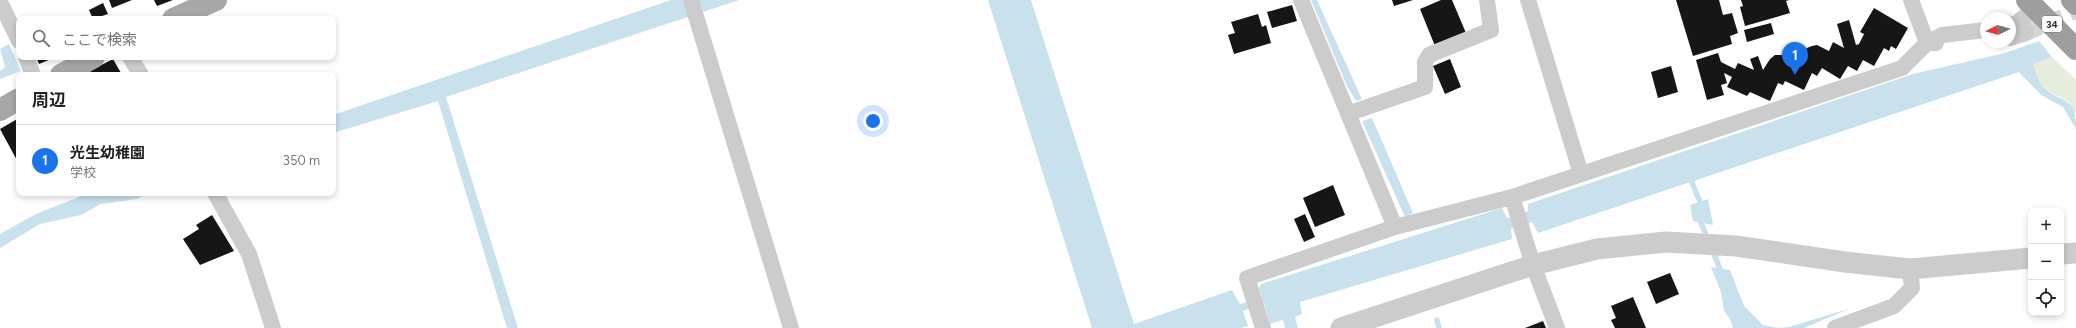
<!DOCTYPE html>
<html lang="ja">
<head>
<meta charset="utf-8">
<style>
	:root { --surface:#fff; --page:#f6f6f6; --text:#222; --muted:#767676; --line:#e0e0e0; --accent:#1a73e8 }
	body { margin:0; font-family:Figtree,"Noto Sans JP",sans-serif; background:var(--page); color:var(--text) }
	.controls { position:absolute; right:12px; bottom:12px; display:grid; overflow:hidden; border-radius:8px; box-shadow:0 2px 6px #0003 }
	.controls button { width:36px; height:36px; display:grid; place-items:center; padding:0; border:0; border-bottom:1px solid var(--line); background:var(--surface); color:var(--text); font:20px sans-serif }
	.compass { position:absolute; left:1980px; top:12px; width:36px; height:36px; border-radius:50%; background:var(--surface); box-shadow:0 2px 6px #0003; rotate:265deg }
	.you { position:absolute; left:873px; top:121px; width:14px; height:14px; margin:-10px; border:3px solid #fff; border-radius:50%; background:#1a73e8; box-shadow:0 0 0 6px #1a73e833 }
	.badge { display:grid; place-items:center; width:26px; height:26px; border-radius:50%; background:var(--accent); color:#fff; font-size:13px; font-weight:700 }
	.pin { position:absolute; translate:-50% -33px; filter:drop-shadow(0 1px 2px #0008) }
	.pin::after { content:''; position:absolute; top:21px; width:14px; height:12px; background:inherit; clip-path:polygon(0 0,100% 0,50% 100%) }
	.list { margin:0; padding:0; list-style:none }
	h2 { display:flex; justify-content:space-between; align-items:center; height:52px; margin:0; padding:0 16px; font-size:17px }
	h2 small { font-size:13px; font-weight:400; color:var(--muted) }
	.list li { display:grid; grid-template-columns:26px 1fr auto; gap:12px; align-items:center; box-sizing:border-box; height:72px; padding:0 16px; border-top:1px solid var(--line) }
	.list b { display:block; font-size:15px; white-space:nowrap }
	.list p { margin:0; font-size:13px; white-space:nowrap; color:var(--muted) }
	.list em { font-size:13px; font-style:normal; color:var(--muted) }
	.icon { flex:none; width:22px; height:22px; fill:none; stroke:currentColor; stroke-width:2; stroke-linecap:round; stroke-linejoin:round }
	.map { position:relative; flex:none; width:2076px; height:328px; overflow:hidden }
	.search { position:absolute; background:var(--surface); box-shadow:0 2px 6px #0003; left:16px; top:16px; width:320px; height:44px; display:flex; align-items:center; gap:10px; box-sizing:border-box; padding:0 14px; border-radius:8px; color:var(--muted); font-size:15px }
	.panel { position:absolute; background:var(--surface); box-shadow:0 2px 6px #0003; left:16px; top:72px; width:320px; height:124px; border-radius:8px }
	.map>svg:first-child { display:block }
	.green { fill:#e6eddd }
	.water { fill:#c9e1ed }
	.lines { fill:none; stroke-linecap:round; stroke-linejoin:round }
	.stream { stroke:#c9e1ed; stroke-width:5.5 }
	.building { fill:#161616 }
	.minor-tunnel { stroke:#d5d5d5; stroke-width:16; stroke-dasharray:16 8; stroke-linecap:butt }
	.minor { stroke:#ccc; stroke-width:16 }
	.tertiary { stroke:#ccc; stroke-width:21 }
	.primary { stroke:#a7a7a7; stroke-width:22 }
	.trunk { stroke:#9e9e9e; stroke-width:22 }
	.labels { text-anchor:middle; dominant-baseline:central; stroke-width:4; stroke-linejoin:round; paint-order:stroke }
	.shield { fill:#fff; stroke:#6d6d6d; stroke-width:1 }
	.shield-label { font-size:10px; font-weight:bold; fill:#2f2f2f }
</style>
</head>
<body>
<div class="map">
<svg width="2076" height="328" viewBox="0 0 2076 328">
	<rect width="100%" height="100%" fill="#fff"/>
	<path class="green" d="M2052 57 2076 80V114L2069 102 2047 90 2037 79 2033 64Z"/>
	<path class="water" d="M671 0H739L446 97 518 328H507L438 101 333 133V115Z
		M988 0H1031L1134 324 1232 290 1240 304 1262 298 1259 288 1261 284 1502 208 1507 218 1528 211V204L1913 74 2005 53 2039 41 2052 57 2033 64C2036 74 2039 84 2048 91 2069 105 2076 99 2076 129L2063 107 2041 95 2019 72 1538 233 1532 222 1511 229 1512 239 1300 302 1302 314 1295 317 1298 328H1285L1283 320 1270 324 1264 303 1243 311 1248 326 1242 328H1092Z
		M1311 0H1317L1362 99 1356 101 1347 86Z
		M9 44 21 71 0 79V71L5 67 0 49Z
		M1372 118 1413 213 1405 217 1362 121Z
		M89 193H147L137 199 101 204 81 215 40 224 0 248V234L36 214Z
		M1708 199 1713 225 1693 221 1690 205Z
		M1711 267 1730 270 1744 306 1763 325 1778 328 1789 327 1851 308 1804 328H1733L1730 319 1724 311 1721 292Z"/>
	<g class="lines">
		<path class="stream" d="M1689 175 1700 202 1701 223 1708 239
			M1712 249 1722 274
			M1437 320 1439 328"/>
	</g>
	<path class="building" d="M109 0H132L112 8Z
		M154 0H173L157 6Z
		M1392 0H1413L1394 6Z
		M1441 0H1452L1466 33 1435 46 1420 9Z
		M1676 0H1719L1723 15 1732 13 1738 33 1730 36 1732 44 1693 56Z
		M1741 0H1789L1786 1 1790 13 1745 26 1740 7 1743 6Z
		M103 3 108 14 93 19 89 10Z
		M1292 5 1297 21 1272 28 1267 12Z
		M1874 8 1908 28 1896 49 1891 46 1889 51 1884 48 1874 66 1863 60 1857 71 1848 66 1840 79 1822 68 1817 76 1812 73 1804 90 1785 81 1783 85 1778 83 1770 101 1750 92 1747 96 1727 87 1732 77 1724 73 1727 83 1721 85 1724 95 1707 100 1696 60 1718 53 1721 62 1735 69 1738 63 1754 70 1750 59 1758 56 1763 70 1770 59 1775 55H1782L1792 59 1787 45 1795 42 1800 58 1807 48 1812 46 1817 45 1829 51 1833 42 1844 48 1837 24 1849 20 1856 45 1859 44 1864 34 1860 32Z
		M1258 14 1262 27 1266 25 1271 43 1234 54 1228 35 1235 33 1231 22Z
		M1771 23 1774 34 1747 42 1744 30Z
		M36 57H56L39 64Z
		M113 59 121 73 117 75H93L90 71Z
		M1450 59 1461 87 1445 94 1433 66Z
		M1671 66 1678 92 1658 98 1651 72Z
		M19 118V164L0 129Z
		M1333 185 1345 215 1315 227 1303 198Z
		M1305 214 1315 237 1304 242 1294 219Z
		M212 215 234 251 200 265 183 239 199 229 196 225Z
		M1670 273 1679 294 1656 304 1647 282Z
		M1633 297 1646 328H1615L1611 320 1616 318 1611 306Z
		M1543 321 1546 328H1525Z"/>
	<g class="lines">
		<path class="minor-tunnel" d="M2026 33 2076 11"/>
		<path class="minor" d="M691 0 791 328
			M1301 0 1395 227
			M1528 0 1581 174
			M1911 0 1927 43H1936
			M0 2 19 41
			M2010 25 2017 23 2035 8
			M2010 38 2026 33
			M26 57 33 75
			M130 57 141 75
			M1350 113 1425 87V62L1429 55 1491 30 1487 0
			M215 193 249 254 273 328
			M1512 197 1533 265 1557 328
			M1263 328 1247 278 1395 227 1512 197 1902 68 1927 43 1942 35 1986 30
			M1835 328 1894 306 1912 288 1910 269"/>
		<path class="tertiary" d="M2061 254 2076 253
			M1341 328 1533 265 1597 249 1666 242 1736 246 1845 262 1910 269 2031 258"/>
		<path class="primary" d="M173 19 216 0
			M61 75 94 57
			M0 110 19 99"/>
		<path class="trunk" d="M2027 0 2076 49
			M2072 0 2076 4"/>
	</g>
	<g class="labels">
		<rect class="shield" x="2042" y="16" width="20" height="16" rx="3"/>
		<g class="shield-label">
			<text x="2052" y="24">34</text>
		</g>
	</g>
</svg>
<div class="controls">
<button>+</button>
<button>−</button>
<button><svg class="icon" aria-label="locate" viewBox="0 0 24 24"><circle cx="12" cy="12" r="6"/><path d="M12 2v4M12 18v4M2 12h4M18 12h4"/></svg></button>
</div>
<svg class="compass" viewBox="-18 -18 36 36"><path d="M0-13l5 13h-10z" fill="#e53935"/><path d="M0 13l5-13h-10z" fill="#767676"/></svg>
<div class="you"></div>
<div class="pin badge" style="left:1795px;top:75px">1</div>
<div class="search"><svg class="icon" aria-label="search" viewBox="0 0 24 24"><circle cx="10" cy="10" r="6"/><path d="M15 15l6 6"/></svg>ここで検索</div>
<section class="panel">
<h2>周辺<small></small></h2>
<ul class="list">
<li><span class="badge">1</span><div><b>光生幼稚園</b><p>学校</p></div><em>350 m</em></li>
</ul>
</section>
</div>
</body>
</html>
